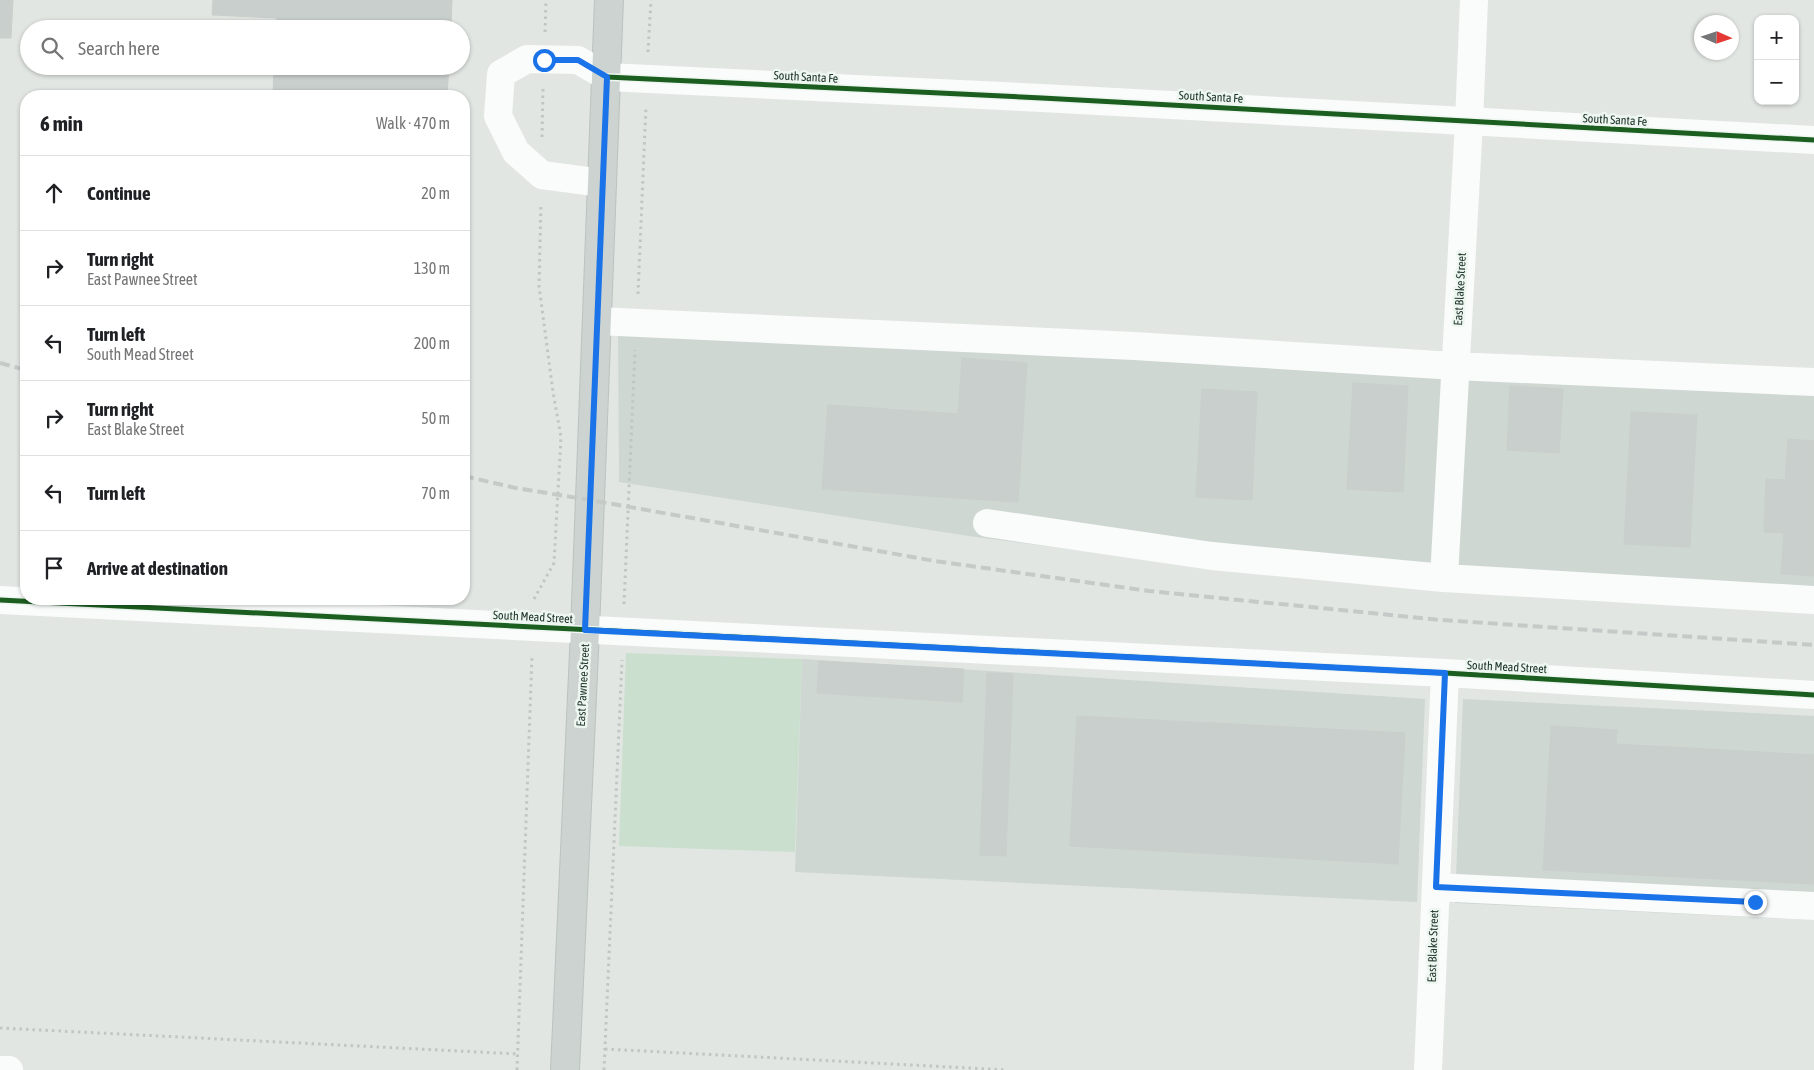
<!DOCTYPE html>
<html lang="en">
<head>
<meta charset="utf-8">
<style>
	:root { --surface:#fff; --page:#f6f6f6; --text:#202124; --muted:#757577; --line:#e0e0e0 }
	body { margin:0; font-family:"Asap Condensed",sans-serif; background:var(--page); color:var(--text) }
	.controls { position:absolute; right:15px; top:15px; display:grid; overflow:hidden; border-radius:10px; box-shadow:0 1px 4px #0004 }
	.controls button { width:45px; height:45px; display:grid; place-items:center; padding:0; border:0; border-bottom:1px solid var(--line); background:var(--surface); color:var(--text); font:25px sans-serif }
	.compass { position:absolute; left:1694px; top:15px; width:45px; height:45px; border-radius:50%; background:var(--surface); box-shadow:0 1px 4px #0004; rotate:93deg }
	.stop { position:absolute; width:15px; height:15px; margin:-11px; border:4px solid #1a73e8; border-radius:50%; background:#fff }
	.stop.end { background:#1a73e8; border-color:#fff; box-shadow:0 1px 5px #0008 }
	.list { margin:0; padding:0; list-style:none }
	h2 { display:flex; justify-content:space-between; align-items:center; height:65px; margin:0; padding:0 20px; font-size:21px }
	h2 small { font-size:16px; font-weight:400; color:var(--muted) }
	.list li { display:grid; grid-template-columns:32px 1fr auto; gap:15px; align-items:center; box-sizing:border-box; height:75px; padding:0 20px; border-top:1px solid var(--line) }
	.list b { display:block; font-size:19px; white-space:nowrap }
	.list p { margin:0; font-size:16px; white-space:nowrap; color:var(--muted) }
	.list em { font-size:16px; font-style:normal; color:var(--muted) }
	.icon { flex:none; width:28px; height:28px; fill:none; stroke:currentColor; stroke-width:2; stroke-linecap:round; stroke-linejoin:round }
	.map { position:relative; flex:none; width:1814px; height:1070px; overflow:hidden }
	.search { position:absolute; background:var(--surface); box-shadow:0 1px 4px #0004; left:20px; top:20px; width:450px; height:55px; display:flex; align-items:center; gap:12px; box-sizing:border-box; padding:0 18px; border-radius:28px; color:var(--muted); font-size:19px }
	.panel { position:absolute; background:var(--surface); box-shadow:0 1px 4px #0004; left:20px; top:90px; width:450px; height:515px; border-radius:20px }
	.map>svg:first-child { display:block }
	.built { fill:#ced7d2 }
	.green { fill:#cadfcd }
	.building { fill:#c9cfcc; stroke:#cacfcc }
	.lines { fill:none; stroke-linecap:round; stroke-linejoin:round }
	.major-casing { stroke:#bbc3bf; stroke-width:30 }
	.path { stroke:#bfc6c3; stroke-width:3; stroke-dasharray:2.5 4; stroke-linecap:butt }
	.minor { stroke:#fafbfb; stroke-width:28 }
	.major { stroke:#ccd3d0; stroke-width:28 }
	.rail { stroke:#c5c9c7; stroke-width:4; stroke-dasharray:10 5; stroke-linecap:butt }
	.cycleway-casing { stroke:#eef6f0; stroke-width:8 }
	.cycleway { stroke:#1b5e20; stroke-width:5 }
	.route { stroke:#1a73e8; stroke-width:6 }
	.labels { text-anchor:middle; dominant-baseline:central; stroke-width:5; stroke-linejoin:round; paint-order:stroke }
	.street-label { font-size:12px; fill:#20372d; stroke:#eef6f0 }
</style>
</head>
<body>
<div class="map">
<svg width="1814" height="1070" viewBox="0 0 1814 1070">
	<rect width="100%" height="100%" fill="#e1e6e3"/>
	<path class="built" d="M618 316 839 320 1814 370V609L1235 571 969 536 619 482Z
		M802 659 1425 699 1417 902 795 872Z
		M1463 699 1814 716V920L1455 903Z"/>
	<path class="green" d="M626 653 802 659 795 852 619 846Z"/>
	<path class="building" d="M0 0H13L11 38H0Z
		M213 0H452L451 29H276L277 18 212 15Z
		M274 66H449L447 96H273Z
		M962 358 1027 363 1018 502 822 489 828 405 958 414Z
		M1353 383 1408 386 1403 492 1347 489Z
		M1510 386 1563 389 1559 453 1507 450Z
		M1202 389 1257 392 1252 500 1196 497Z
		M1631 412 1697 415 1690 547 1624 544Z
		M1788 439 1814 441V576L1781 574 1784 533 1764 532 1766 479 1785 480Z
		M819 661 964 669 962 702 817 693Z
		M987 673 1013 674 1006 856 980 855Z
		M1077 716 1405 733 1398 864 1070 846Z
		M1551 726 1617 730 1616 744 1814 755V884L1543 870Z"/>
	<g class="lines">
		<defs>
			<path id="major" d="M565 1070 585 630 609 0"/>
		</defs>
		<use href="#major" class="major-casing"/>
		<path class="path" d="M545 32 546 0
			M648 52 651 0
			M542 137 543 88
			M638 294 646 106
			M534 599 554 563 561 437 553 392 539 286 541 203
			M624 604 635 350
			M0 1028 518 1054
			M605 1049 1007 1070
			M517 1070 532 656
			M604 1070 622 660"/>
		<path class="minor" d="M602 183 542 175 516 152 498 116 501 74 527 59 578 60 607 77 1042 98 1814 140
			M597 321 1134 346 1456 366 1814 382
			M987 523 1212 556 1444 578 1814 600
			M1444 578 1469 122 1474 0
			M0 600 1445 673 1814 695
			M1436 887 1814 906
			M0 1070H9
			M1428 1070 1445 673"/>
		<use href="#major" class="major"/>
		<path class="rail" d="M0 363 26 370
			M464 476 516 488 590 500 935 561 1149 591 1441 620 1814 645"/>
		<defs>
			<path id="cycleway" d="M607 77 1042 98 1814 140
				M0 600 1445 673 1814 695"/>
		</defs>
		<use href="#cycleway" class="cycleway-casing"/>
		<use href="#cycleway" class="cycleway"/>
	</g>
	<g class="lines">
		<path class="route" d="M544 60H578L607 77 585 630 1445 673 1436 887 1755 902"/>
	</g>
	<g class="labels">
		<g class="street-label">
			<text transform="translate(806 77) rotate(3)">South Santa Fe</text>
			<text transform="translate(1211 97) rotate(3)">South Santa Fe</text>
			<text transform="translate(1615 120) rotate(3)">South Santa Fe</text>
			<text transform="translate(1460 289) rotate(-87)">East Blake Street</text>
			<text transform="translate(533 617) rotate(3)">South Mead Street</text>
			<text transform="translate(1507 667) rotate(3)">South Mead Street</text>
			<text transform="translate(583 685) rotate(-87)">East Pawnee Street</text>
			<text transform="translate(1433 946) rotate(-88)">East Blake Street</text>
		</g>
	</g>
</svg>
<div class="controls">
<button>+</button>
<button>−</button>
</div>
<svg class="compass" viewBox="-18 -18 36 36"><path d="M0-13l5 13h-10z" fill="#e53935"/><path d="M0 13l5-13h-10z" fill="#757577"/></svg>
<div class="stop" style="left:544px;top:60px"></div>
<div class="stop end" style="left:1755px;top:902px"></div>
<div class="search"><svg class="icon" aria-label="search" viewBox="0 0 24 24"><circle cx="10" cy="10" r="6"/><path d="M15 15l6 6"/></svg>Search here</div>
<section class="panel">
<h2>6 min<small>Walk · 470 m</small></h2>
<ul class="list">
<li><svg class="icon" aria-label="ahead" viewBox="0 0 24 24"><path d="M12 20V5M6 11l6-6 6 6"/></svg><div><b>Continue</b></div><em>20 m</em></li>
<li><svg class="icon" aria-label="right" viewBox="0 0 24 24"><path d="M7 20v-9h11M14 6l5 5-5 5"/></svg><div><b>Turn right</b><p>East Pawnee Street</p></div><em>130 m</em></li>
<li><svg class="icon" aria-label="left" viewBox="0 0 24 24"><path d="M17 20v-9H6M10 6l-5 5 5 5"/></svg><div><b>Turn left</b><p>South Mead Street</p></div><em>200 m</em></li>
<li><svg class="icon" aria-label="right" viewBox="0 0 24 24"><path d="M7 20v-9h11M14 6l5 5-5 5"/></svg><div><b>Turn right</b><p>East Blake Street</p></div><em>50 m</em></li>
<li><svg class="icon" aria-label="left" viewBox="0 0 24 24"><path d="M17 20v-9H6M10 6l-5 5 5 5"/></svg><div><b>Turn left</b></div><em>70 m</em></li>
<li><svg class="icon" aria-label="arrive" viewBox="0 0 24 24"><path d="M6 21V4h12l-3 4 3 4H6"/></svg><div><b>Arrive at destination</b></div></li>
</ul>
</section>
</div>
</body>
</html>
